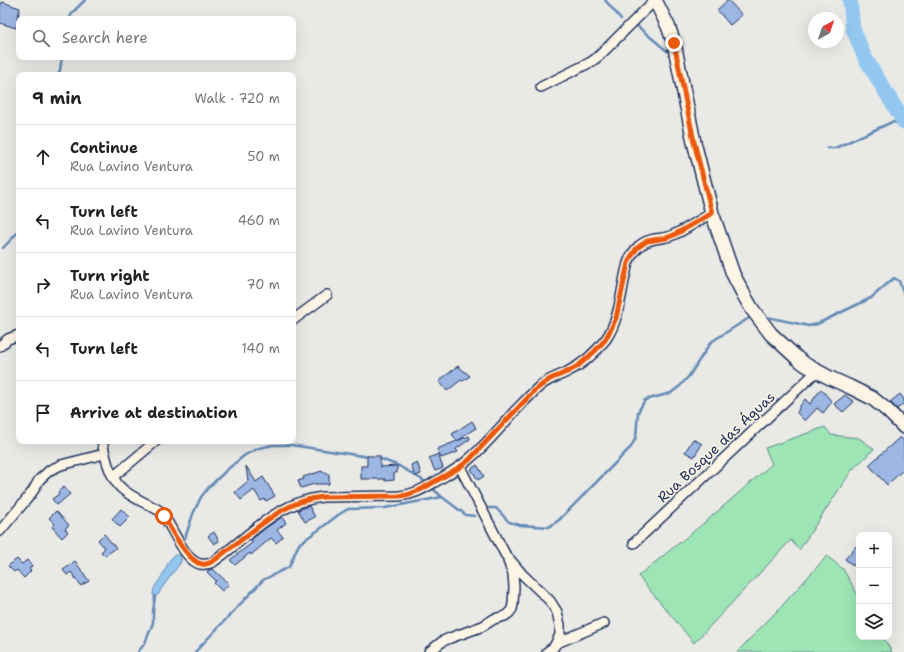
<!DOCTYPE html>
<html lang="en">
<head>
<meta charset="utf-8">
<style>
	:root { --surface:#fff; --page:#f6f6f6; --text:#222; --muted:#767676; --line:#e0e0e0 }
	body { margin:0; font-family:"Shantell Sans",sans-serif; background:var(--page); color:var(--text) }
	.controls { position:absolute; right:12px; bottom:12px; display:grid; overflow:hidden; border-radius:8px; box-shadow:0 4px 16px #0002 }
	.controls button { width:36px; height:36px; display:grid; place-items:center; padding:0; border:0; border-bottom:1px solid var(--line); background:var(--surface); color:var(--text); font:20px sans-serif }
	.compass { position:absolute; left:808px; top:12px; width:36px; height:36px; border-radius:50%; background:var(--surface); box-shadow:0 4px 16px #0002; rotate:40deg }
	.stop { position:absolute; width:12px; height:12px; margin:-9px; border:3px solid #ea580c; border-radius:50%; background:#fff }
	.stop.end { background:#ea580c; border-color:#fff; box-shadow:0 1px 4px #0008 }
	.list { margin:0; padding:0; list-style:none }
	h2 { display:flex; justify-content:space-between; align-items:center; height:52px; margin:0; padding:0 16px; font-size:17px }
	h2 small { font-size:13px; font-weight:400; color:var(--muted) }
	.list li { display:grid; grid-template-columns:26px 1fr auto; gap:12px; align-items:center; box-sizing:border-box; height:64px; padding:0 16px; border-top:1px solid var(--line) }
	.list b { display:block; font-size:15px; white-space:nowrap }
	.list p { margin:0; font-size:13px; white-space:nowrap; color:var(--muted) }
	.list em { font-size:13px; font-style:normal; color:var(--muted) }
	.icon { flex:none; width:22px; height:22px; fill:none; stroke:currentColor; stroke-width:2; stroke-linecap:round; stroke-linejoin:round }
	.map { position:relative; flex:none; width:904px; height:652px; overflow:hidden }
	.search { position:absolute; background:var(--surface); box-shadow:0 4px 16px #0002; left:16px; top:16px; width:280px; height:44px; display:flex; align-items:center; gap:10px; box-sizing:border-box; padding:0 14px; border-radius:8px; color:var(--muted); font-size:15px }
	.panel { position:absolute; background:var(--surface); box-shadow:0 4px 16px #0002; left:16px; top:72px; width:280px; height:372px; border-radius:8px }
	.map>svg:first-child { display:block }
	.green { fill:#9de5b4; stroke:#5c8a89 }
	.water { fill:#93c7f0; stroke:#638ab6 }
	.lines { fill:none; stroke-linecap:round; stroke-linejoin:round }
	.stream { stroke:#638ab6; stroke-width:2.5 }
	.river { stroke:#93c7f0; stroke-width:15 }
	.building { fill:#9cb7e3; stroke:#1b2f5e }
	.street-casing { stroke:#1b2f5e; stroke-width:12 }
	.secondary-casing { stroke:#1b2f5e; stroke-width:16 }
	.street { stroke:#fcf5e5; stroke-width:9 }
	.secondary { stroke:#fcf5e5; stroke-width:13 }
	.route { stroke:#ea580c; stroke-width:5 }
	.labels { text-anchor:middle; dominant-baseline:central; stroke-width:3; stroke-linejoin:round; paint-order:stroke }
	.street-label { font-size:14px; fill:#1b2f5e; stroke:#fcf5e5 }
</style>
</head>
<body>
<div class="map">
<svg width="904" height="652" viewBox="0 0 904 652">
	<rect width="100%" height="100%" fill="#e9e9e5"/>
	<filter id="ink" filterUnits="userSpaceOnUse"><feTurbulence type="fractalNoise" baseFrequency=".025" numOctaves="2"/><feDisplacementMap in="SourceGraphic" scale="8" xChannelSelector="R" yChannelSelector="G"/><feConvolveMatrix kernelMatrix="1 2 1 2 8 2 1 2 1" color-interpolation-filters="sRGB"/></filter>
	<g filter="url(#ink)">
		<path class="green" d="M825 427 831 435 859 438 874 449 852 470 799 550 791 540 694 643 638 576 704 523 772 464 765 448Z
			M827 556 843 569 859 597V637H883L892 652H737L779 609Z"/>
		<path class="water" d="M175 555H180L181 558V562L161 589 159 594 155 596 153 595C153 586 159 582 163 574 167 567 168 559 175 555Z"/>
		<g class="lines">
			<path class="stream" d="M605 0 621 19
				M69 19 73 12 85 0
				M636 25 667 51
				M58 75 60 70 62 57
				M827 148H835L892 122 904 124
				M3 248 19 231
				M767 317 809 326 817 324 871 298 894 278 899 281 904 295
				M378 458 399 466 426 482
				M432 488 442 497
				M489 508H496L509 522 520 525 549 527 559 520 631 447 636 437 638 412 645 400 671 393 680 386 689 376 711 342 749 318
				M185 538 193 514 201 497 209 487 229 468 245 455 259 448 273 445H291L369 457
				M138 652 145 643 153 623V612L155 596
				M195 652 263 580 289 567 297 548 300 543 320 529 338 515 348 509 385 508 442 497 466 515 475 516"/>
			<path class="river" d="M850 0 853 29 865 58 904 122"/>
		</g>
		<path class="building" d="M728 0 742 15 730 25 717 10Z
			M2 2 20 8 17 20 18 21 16 28 0 23V7Z
			M458 366 470 376 463 381 461 380 447 391 439 381Z
			M821 389 832 402 823 413 817 408 805 421 797 413 800 406 805 399 810 404Z
			M900 394 904 399V403L897 409 890 402Z
			M845 395 854 402 843 412 834 404Z
			M472 421 476 428 463 436 464 437 457 441 469 436 470 439 456 449 458 452 441 458 437 449 457 441 452 434Z
			M900 437 904 441V469L887 485 869 465Z
			M693 439 702 444 694 457 685 452Z
			M438 454 443 468 435 471 429 458Z
			M367 456H380V467L397 466V473H394V480L385 481V479H361V466H367Z
			M417 462 421 474 415 476 411 465Z
			M477 465 484 476 478 480 471 469Z
			M246 466 256 482 263 477 275 496 266 501 265 499 261 501 254 490 241 500 235 492 248 481Z
			M322 471V472H326V474H329V484H314L301 488 298 481 304 479 303 477Z
			M64 487 70 494 57 505 52 499 59 494 58 492Z
			M309 506 315 517 305 522 298 510Z
			M121 509 130 517 120 527 112 519Z
			M56 511 69 525 65 529 68 532 62 538 52 527 55 524 49 518Z
			M282 517 286 523 277 530 283 537 276 543 271 538 251 555 250 553 235 565 230 560 253 542 251 540 267 527Z
			M214 532 219 541 214 544 208 536Z
			M104 534 116 548 105 556 101 552 105 548 98 540Z
			M859 543V560L854 566 845 559Z
			M17 559 22 564 27 560 32 566 29 569 31 571 24 578 17 570 14 572 8 566Z
			M75 561 89 581 81 586 71 572 67 575 63 570Z
			M213 569 229 584 222 591 214 583 216 581 207 572 209 570Z"/>
		<g class="lines">
			<defs>
				<path id="street" d="M541 87 591 62 599 56 655 0
					M293 320 327 295
					M0 346 8 339 19 335
					M102 441C105 456 109 475 120 487 131 498 147 503 160 511 171 523 184 561 200 564 205 565 209 564 213 562 249 537 276 502 323 497L399 496C413 495 423 489 435 482 446 475 458 469 468 460 485 446 500 428 514 412 523 403 531 394 540 386 548 379 557 377 567 372 582 365 596 352 606 339 621 317 621 288 628 263 633 250 641 241 655 239 661 238 667 238 673 235 687 229 699 220 712 213
					M460 467 505 554 522 574 544 595 550 601 557 612 560 625V635L554 647 547 652
					M113 477 156 441
					M0 531 26 500 33 491 39 480 50 470 61 465 104 454
					M634 543 817 371
					M557 643 604 623
					M429 652 443 641 450 638 483 626 494 619 505 616 509 613 512 609 513 604 514 587 513 574 508 561"/>
				<path id="secondary" d="M655 0 668 26 674 43 694 142 712 213 733 274 745 297 752 309 771 334 797 358 806 365 830 378 850 387 872 398 888 411 904 427"/>
			</defs>
			<use href="#street" class="street-casing"/>
			<use href="#secondary" class="secondary-casing"/>
			<use href="#street" class="street"/>
			<use href="#secondary" class="secondary"/>
		</g>
	</g>
	<g class="lines" filter="url(#ink)">
		<path class="route" d="M164 516C169 527 189 563 202 564 207 565 212 562 216 559 227 550 239 542 250 533 273 515 293 500 323 497L399 496 407 495 420 490 460 467 469 460 484 444 535 390 550 379 567 372 578 366 595 351 605 340 611 329 616 318 628 263 631 257 637 248 647 241 666 238 674 235 712 213 694 142 674 43"/>
	</g>
	<g class="labels">
		<g class="street-label">
			<text transform="translate(716 447) rotate(-43)">Rua Bosque das Águas</text>
		</g>
	</g>
</svg>
<div class="controls">
<button>+</button>
<button>−</button>
<button><svg class="icon" aria-label="layers" viewBox="0 0 24 24"><path d="M12 4l9 5-9 5-9-5zM3 14l9 5 9-5"/></svg></button>
</div>
<svg class="compass" viewBox="-18 -18 36 36"><path d="M0-13l5 13h-10z" fill="#e53935"/><path d="M0 13l5-13h-10z" fill="#767676"/></svg>
<div class="stop" style="left:164px;top:516px"></div>
<div class="stop end" style="left:674px;top:43px"></div>
<div class="search"><svg class="icon" aria-label="search" viewBox="0 0 24 24"><circle cx="10" cy="10" r="6"/><path d="M15 15l6 6"/></svg>Search here</div>
<section class="panel">
<h2>9 min<small>Walk · 720 m</small></h2>
<ul class="list">
<li><svg class="icon" aria-label="ahead" viewBox="0 0 24 24"><path d="M12 20V5M6 11l6-6 6 6"/></svg><div><b>Continue</b><p>Rua Lavino Ventura</p></div><em>50 m</em></li>
<li><svg class="icon" aria-label="left" viewBox="0 0 24 24"><path d="M17 20v-9H6M10 6l-5 5 5 5"/></svg><div><b>Turn left</b><p>Rua Lavino Ventura</p></div><em>460 m</em></li>
<li><svg class="icon" aria-label="right" viewBox="0 0 24 24"><path d="M7 20v-9h11M14 6l5 5-5 5"/></svg><div><b>Turn right</b><p>Rua Lavino Ventura</p></div><em>70 m</em></li>
<li><svg class="icon" aria-label="left" viewBox="0 0 24 24"><path d="M17 20v-9H6M10 6l-5 5 5 5"/></svg><div><b>Turn left</b></div><em>140 m</em></li>
<li><svg class="icon" aria-label="arrive" viewBox="0 0 24 24"><path d="M6 21V4h12l-3 4 3 4H6"/></svg><div><b>Arrive at destination</b></div></li>
</ul>
</section>
</div>
</body>
</html>
